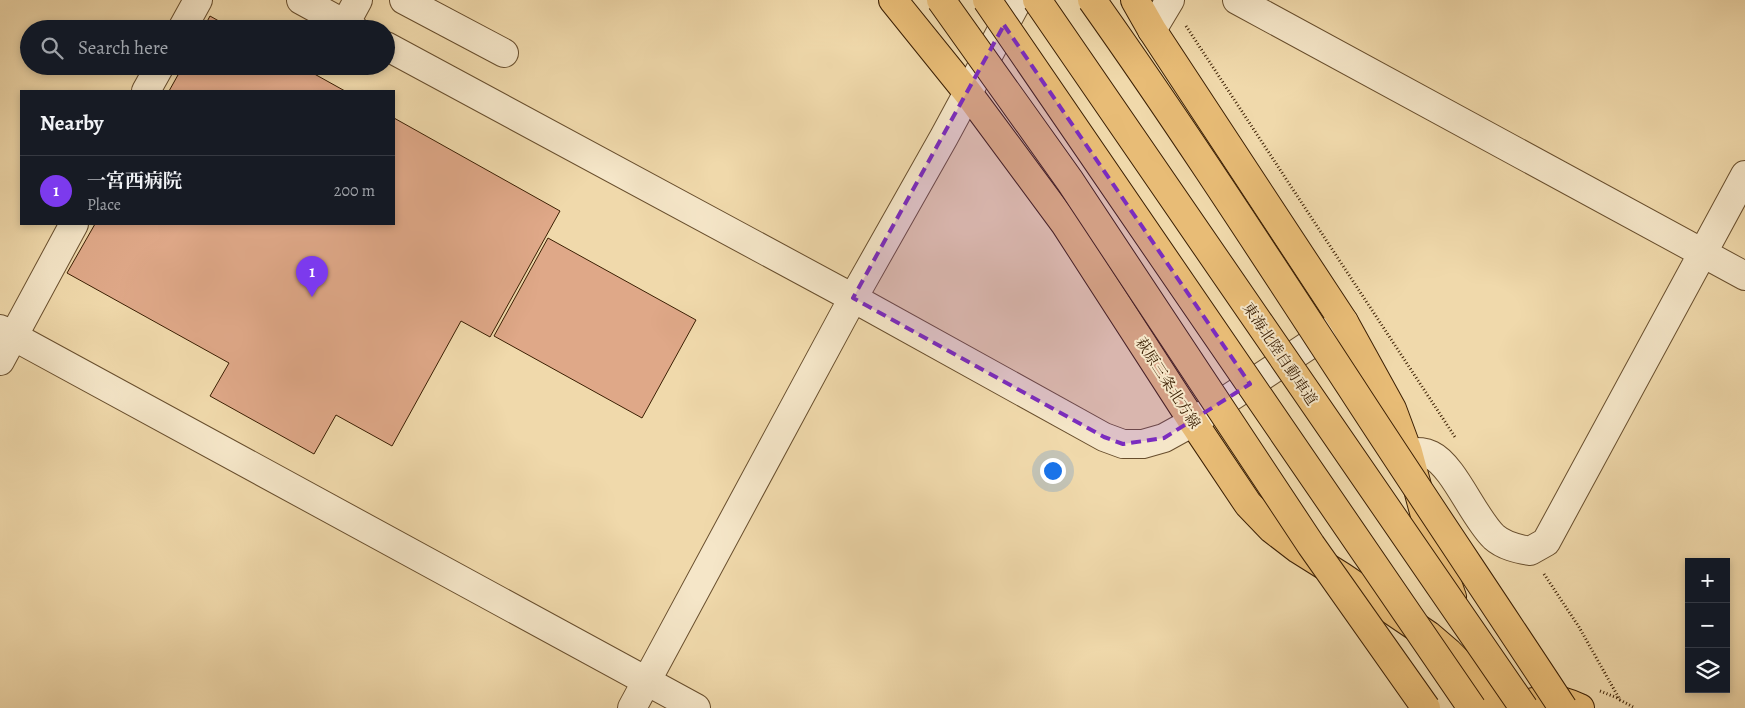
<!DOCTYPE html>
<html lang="en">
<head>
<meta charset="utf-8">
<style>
	:root { --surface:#171b24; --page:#242831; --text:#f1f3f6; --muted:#9ea1a6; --line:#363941; --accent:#7c3aed }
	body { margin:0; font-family:Alegreya,"Noto Serif JP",serif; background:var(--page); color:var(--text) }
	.controls { position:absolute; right:15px; bottom:15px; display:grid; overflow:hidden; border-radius:0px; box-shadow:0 2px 8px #0003 }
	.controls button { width:45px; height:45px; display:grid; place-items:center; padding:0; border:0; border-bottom:1px solid var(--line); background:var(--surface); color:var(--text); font:25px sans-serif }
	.you { position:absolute; left:1052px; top:470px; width:18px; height:18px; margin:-12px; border:4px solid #fff; border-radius:50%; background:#1a73e8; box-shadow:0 0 0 8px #1a73e833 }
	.badge { display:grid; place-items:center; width:32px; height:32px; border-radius:50%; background:var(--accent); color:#fff; font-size:16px; font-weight:700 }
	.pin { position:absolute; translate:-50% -41px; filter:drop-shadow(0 1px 2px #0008) }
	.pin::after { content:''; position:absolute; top:26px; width:18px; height:15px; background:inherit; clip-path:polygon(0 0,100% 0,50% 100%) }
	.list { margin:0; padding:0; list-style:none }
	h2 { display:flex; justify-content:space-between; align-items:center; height:65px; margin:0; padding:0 20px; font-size:21px }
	h2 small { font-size:16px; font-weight:400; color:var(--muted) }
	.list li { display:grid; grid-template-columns:32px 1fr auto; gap:15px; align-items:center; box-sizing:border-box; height:70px; padding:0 20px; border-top:1px solid var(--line) }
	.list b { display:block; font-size:19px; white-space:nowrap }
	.list p { margin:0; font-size:16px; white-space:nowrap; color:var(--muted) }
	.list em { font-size:16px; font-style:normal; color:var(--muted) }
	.icon { flex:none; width:28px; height:28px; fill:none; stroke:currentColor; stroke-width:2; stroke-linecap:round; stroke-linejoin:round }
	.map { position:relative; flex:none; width:1745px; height:708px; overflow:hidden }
	.search { position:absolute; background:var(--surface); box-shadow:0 2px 8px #0003; left:20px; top:20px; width:375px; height:55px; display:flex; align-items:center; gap:12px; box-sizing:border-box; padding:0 18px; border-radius:28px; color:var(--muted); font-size:19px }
	.panel { position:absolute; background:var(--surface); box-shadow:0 2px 8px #0003; left:20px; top:90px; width:375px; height:135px; border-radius:0px }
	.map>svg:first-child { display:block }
	.building { fill:#dfa888; stroke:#3b1f03 }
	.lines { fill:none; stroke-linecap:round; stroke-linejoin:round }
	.minor-casing { stroke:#684e2d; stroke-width:30 }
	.major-casing { stroke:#3b1f03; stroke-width:30 }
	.path { stroke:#3b1f03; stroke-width:3; stroke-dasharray:1 2.5; stroke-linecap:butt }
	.minor { stroke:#f5e6c8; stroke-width:28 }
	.major { stroke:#e8bc76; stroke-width:28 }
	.highway-bridge-casing { stroke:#3b1f03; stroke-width:30; stroke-linecap:butt }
	.highway-bridge { stroke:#e8bc76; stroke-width:28 }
	.marked { fill:#7b2cbf; fill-opacity:0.2; stroke:#7b2cbf; stroke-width:4; stroke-dasharray:10 6; stroke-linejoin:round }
	.labels { text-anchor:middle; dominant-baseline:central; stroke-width:4; stroke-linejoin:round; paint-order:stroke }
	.street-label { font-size:15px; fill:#3b1f03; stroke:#f5e6c8 }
</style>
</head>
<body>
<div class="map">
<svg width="1745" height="708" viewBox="0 0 1745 708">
	<rect width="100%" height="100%" fill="#f0d9ab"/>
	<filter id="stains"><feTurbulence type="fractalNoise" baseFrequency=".004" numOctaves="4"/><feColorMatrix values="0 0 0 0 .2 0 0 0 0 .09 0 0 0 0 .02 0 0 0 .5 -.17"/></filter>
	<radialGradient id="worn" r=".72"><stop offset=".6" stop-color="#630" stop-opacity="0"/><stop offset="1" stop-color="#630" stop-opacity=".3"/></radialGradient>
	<path class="building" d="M210 16 233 29H203Z
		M183 66H300L345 91H169Z
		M394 118 560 211 490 337 461 321 392 446 336 415 314 454 210 396 229 363 67 273 95 224H394Z
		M548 238 696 320 642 418 494 336Z"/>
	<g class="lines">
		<defs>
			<path id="minor" d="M301 0 354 29
				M404 0 504 53
				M1237 0 1745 276
				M345 24 358 0
				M182 29 198 0
				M1152 30 1170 0
				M386 46 853 298 1104 437 1123 444H1143L1164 438 1193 422 1344 322
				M146 91 160 66
				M0 329 696 708
				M0 361 74 224
				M1408 452C1416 452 1423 451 1431 455 1454 466 1473 517 1494 537 1504 546 1518 549 1530 551L1546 542 1745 175
				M632 708 853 298 944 137 1018 0"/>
			<path id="major" d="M893 0 968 93 1065 224 1193 422 1248 504 1272 529 1298 549 1341 576 1428 635 1449 653 1470 674 1499 708
				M1135 0 1152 30 1344 322 1392 409 1408 452 1428 527 1452 597
				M1511 708C1539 700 1553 695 1580 708"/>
		</defs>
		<use href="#minor" class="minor-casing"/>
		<use href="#major" class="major-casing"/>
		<path class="path" d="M1186 26 1455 437
			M1544 574 1579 627 1620 700 1635 708
			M1600 691 1620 699"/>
		<use href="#minor" class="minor"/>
		<use href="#major" class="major"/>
		<defs>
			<path id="highway-bridge" d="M941 0 1070 181 1311 545 1426 708
				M987 0 1472 708
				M1037 0 1524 708
				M1092 0C1182 127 1266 257 1351 387 1421 495 1493 601 1563 708"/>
		</defs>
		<use href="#highway-bridge" class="highway-bridge-casing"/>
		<use href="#highway-bridge" class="highway-bridge"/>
	</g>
	<path class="marked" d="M1004 25 1250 384 1164 438 1123 444 1104 437 853 298Z"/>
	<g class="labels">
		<g class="street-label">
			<text transform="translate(1280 354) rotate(56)">東海北陸自動車道</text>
			<text transform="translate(1168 383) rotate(57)">萩原三条北方線</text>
		</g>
	</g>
	<rect width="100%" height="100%" filter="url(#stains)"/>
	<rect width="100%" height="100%" fill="url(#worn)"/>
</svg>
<div class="controls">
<button>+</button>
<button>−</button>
<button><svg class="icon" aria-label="layers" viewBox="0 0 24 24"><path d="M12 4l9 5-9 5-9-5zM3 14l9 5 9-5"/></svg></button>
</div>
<div class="you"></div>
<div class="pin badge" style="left:312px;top:297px">1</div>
<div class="search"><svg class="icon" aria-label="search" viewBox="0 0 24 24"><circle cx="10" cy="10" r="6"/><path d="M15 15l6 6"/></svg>Search here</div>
<section class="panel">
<h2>Nearby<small></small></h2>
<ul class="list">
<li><span class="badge">1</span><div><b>一宮西病院</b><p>Place</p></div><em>200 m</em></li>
</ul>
</section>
</div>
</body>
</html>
